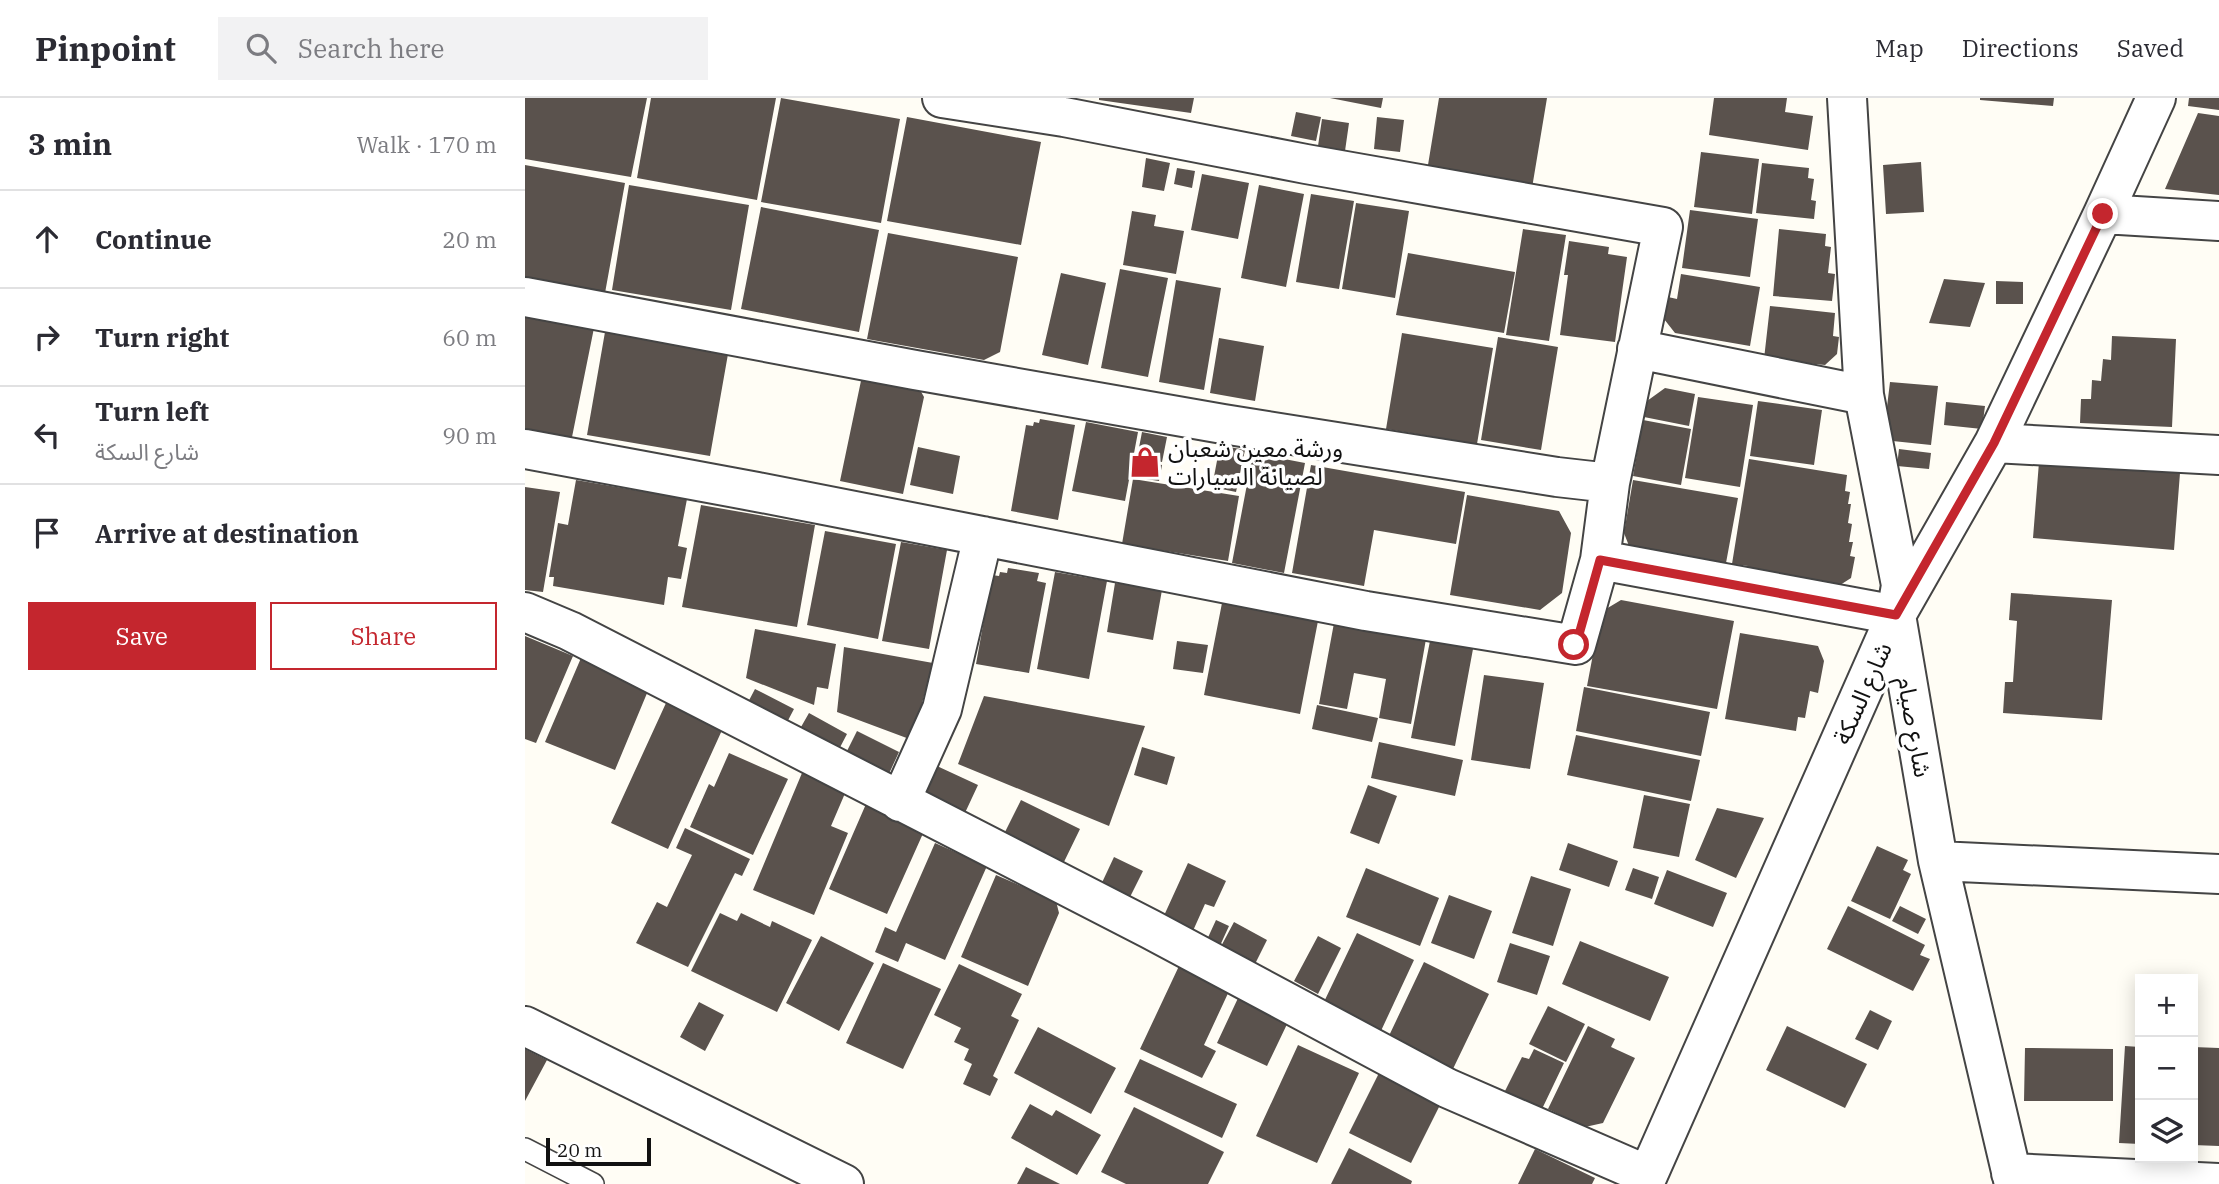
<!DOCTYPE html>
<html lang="en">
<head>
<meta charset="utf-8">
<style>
	:root { --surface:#fff; --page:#f2f2f3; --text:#2b2b33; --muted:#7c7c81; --line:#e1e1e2; --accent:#c4262e }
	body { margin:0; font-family:"IBM Plex Serif","Noto Sans Arabic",serif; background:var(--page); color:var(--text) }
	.controls { position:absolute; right:21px; bottom:21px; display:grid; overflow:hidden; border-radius:0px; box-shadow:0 4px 18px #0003 }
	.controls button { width:63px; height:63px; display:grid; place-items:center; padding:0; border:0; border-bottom:2px solid var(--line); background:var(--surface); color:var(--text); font:35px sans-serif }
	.scale { position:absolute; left:21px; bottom:18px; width:105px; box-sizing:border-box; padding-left:7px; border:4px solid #111; border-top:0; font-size:19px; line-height:24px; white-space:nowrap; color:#111; -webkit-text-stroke:5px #fff; paint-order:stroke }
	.stop { position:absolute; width:21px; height:21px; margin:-16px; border:5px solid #c4262e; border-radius:50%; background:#fff }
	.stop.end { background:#c4262e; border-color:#fff; box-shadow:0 2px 7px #0008 }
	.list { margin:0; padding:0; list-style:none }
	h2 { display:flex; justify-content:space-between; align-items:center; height:91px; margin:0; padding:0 28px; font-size:30px }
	h2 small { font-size:23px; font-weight:400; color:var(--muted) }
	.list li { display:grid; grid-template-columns:46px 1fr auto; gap:21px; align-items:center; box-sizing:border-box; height:98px; padding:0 28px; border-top:2px solid var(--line) }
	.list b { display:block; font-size:26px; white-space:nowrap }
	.list p { margin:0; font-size:23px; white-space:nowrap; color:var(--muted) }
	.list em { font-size:23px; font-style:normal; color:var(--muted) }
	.actions { display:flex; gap:14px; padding:21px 28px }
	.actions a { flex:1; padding:16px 0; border:2px solid var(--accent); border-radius:0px; text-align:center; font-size:24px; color:var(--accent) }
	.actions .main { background:var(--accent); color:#fff }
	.icon { flex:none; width:38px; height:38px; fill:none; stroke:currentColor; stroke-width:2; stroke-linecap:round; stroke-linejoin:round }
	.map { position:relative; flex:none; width:1694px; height:1086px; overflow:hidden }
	header { display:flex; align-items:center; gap:42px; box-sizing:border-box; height:98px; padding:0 35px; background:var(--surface); border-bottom:2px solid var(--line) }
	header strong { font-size:33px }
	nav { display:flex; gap:38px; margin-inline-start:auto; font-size:24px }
	.search { width:490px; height:63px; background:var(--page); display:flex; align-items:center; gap:18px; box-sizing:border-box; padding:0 24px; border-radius:0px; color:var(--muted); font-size:26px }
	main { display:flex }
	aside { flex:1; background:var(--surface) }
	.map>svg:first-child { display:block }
	.building { fill:#5a524d }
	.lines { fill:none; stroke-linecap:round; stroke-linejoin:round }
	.lane-casing { stroke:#444; stroke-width:24 }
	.street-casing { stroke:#444; stroke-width:42 }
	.lane { stroke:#fff; stroke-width:21 }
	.street { stroke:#fff; stroke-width:38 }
	.route { stroke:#c4262e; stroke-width:9 }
	.labels { text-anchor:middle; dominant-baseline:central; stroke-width:7; stroke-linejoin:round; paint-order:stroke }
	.poi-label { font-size:24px; fill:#111; stroke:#fff; text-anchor:start }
	.street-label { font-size:24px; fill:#111; stroke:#fff }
</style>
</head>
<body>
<header>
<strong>Pinpoint</strong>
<div class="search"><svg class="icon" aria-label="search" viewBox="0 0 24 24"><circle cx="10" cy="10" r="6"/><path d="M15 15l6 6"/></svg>Search here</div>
<nav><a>Map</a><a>Directions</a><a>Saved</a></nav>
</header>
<main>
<aside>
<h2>3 min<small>Walk · 170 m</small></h2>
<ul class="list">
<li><svg class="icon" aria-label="ahead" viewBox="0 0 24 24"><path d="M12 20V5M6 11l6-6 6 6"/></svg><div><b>Continue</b></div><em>20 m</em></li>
<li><svg class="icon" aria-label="right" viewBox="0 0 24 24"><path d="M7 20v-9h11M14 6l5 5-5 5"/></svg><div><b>Turn right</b></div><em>60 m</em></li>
<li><svg class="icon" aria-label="left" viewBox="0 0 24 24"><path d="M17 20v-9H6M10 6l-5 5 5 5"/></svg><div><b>Turn left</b><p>شارع السكة</p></div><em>90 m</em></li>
<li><svg class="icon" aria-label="arrive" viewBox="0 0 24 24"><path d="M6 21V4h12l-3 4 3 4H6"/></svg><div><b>Arrive at destination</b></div></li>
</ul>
<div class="actions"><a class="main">Save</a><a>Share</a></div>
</aside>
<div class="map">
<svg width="1694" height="1086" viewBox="0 0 1694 1086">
	<rect width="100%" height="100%" fill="#fffdf5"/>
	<path class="building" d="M0 0H122L106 79 0 61Z
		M126 0H251L232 102 112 80Z
		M256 0 375 21 356 125 236 104Z
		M574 0H669L666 15 574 2Z
		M805 0H858L856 10Z
		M914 0H1022L1007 90 902 73Z
		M1189 0H1262L1260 14 1288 18 1283 52 1184 37Z
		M1455 0H1529L1528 8 1455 2Z
		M1664 0H1694V12L1663 8Z
		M771 14 796 19 791 43 766 38Z
		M1673 15 1694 18V97L1640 91Z
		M382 19 516 44 496 147 362 123Z
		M852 19 879 22 875 54 849 51Z
		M797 21 824 25 820 53 793 48Z
		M1176 54 1234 61 1227 116 1169 109Z
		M621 60 645 65 639 93 617 89Z
		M1396 64 1399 114 1361 116 1358 67Z
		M1237 65 1284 70 1283 80 1289 81 1286 102 1291 103 1289 121 1231 115Z
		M0 67 100 85 80 195 0 181Z
		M652 70 670 73 667 90 649 86Z
		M677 76 724 85 713 141 666 132Z
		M104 87 224 107 206 212 87 192Z
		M734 87 779 96 761 189 716 180Z
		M786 96 829 103 814 191 771 184Z
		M831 105 884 113 870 200 817 191Z
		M236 109 354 132 334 234 216 211Z
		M1165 112 1233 121 1225 179 1157 170Z
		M607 113 631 117 629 128 659 133 651 176 598 167Z
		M998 131 1041 137 1024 243 981 237Z
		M1254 131 1301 136 1300 148 1306 149 1303 175 1310 176 1307 203 1248 198Z
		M363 135 493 159 475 254 459 262 342 241Z
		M1044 143 1084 149 1083 156 1102 159 1090 244 1035 237 1043 177H1039Z
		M883 155 990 174 979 235 871 217Z
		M595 171 643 180 623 279 576 270Z
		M536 175 581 185 563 267 517 257Z
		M1156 176 1235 189 1225 248 1150 235 1139 221 1143 199 1152 201Z
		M1419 181 1460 185 1445 229 1404 225Z
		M651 182 696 190 679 292 634 284Z
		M1471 183 1498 184V206H1471Z
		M1245 208 1310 215 1308 238 1314 239 1312 256 1300 267 1239 261Z
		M0 216 69 230 46 344 0 335Z
		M80 234 203 256 185 358 62 337Z
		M877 235 968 250 952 346 861 331Z
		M1587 238 1651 241 1647 329 1555 325 1556 301H1566L1567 282 1576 283 1578 261 1586 262Z
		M973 239 1033 249 1016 352 956 342Z
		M694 240 739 248 730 303 685 295Z
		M337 278 394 290 399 299 378 396 315 383Z
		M1365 284 1413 288 1406 347 1358 342Z
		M1140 290 1170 296 1164 328 1119 319 1122 303Z
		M1173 299 1228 307 1215 389 1160 380Z
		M1233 303 1297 312 1289 367 1225 358Z
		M1421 304 1460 308 1457 331 1419 327Z
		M515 321 550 327 533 422 486 413 501 327 508 328 509 324 514 325Z
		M1118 322 1166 331 1156 387 1108 378Z
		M561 324 613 334 600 403 547 393Z
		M617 334 642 339 637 364 612 360Z
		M695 347 720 352 711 394 687 389Z
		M393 349 435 358 428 396 385 387Z
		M1374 351 1406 355 1404 371 1372 368Z
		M728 355 780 365 759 475 707 465Z
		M1224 361 1322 377 1320 393 1325 394 1323 406H1326L1323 425 1327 426 1324 444H1328L1325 458 1330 459 1326 480 1312 489 1222 475 1223 468 1207 466Z
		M612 362 637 367 634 383 608 379Z
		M1514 364 1655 375 1649 452 1508 440Z
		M786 367 940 394 931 446 849 432 839 488 767 475Z
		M608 381 714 398 703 463 597 446Z
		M51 382 162 401 153 448 162 450 156 481 143 479 139 507 28 488 29 479H24L33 425 43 427Z
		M1108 382 1213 400 1201 465 1104 448 1099 435Z
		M0 389 35 394 18 494 0 492Z
		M942 397 1034 413 1046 435 1037 495 1015 512 925 497Z
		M176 407 290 427 272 529 157 509Z
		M300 433 371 446 353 541 282 527Z
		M376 444 422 452 404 551 357 543Z
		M483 470 514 475 512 483 521 485 504 575 451 566 467 477 474 478 475 474 482 475Z
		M530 474 582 483 564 581 512 571Z
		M590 485 637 492 628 542 582 534Z
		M1486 495 1587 502 1577 622 1478 615 1480 584H1488L1492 523 1484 522Z
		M1096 502 1209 523 1192 611 1062 588 1076 514Z
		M697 505 793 523 775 616 679 597Z
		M809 525 901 541 886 626 854 620 861 581 829 575 822 611 794 606Z
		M230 531 311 546 303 591 292 589 289 607 221 580Z
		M1215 535 1293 548 1299 563 1293 595 1285 593 1280 620 1273 619 1271 633 1200 621Z
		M0 538 48 558 11 645 0 641Z
		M652 543 683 547 678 575 648 571Z
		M905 543 948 551 930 648 886 640Z
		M319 549 408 565 387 642 312 614Z
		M59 553 125 588 90 672 20 644Z
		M959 577 1019 585 1005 671 946 662Z
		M1059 589 1185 614 1176 658 1051 633Z
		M230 591 269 611 259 630 220 610Z
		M459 598 620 628 584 728 433 666Z
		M141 605 198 630 143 751 86 725Z
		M792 607 853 620 847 644 787 631Z
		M284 615 322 636 311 657 272 636Z
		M332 633 374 654 362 680 319 659Z
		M1051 637 1175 662 1166 703 1042 677Z
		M854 644 938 662 930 698 846 680Z
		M617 649 650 659 642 687 609 677Z
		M204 655 263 681 228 757 165 729 184 686 189 689Z
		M399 662 453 687 439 717 385 692Z
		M277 675 321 693 306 728 323 735 289 817 228 792Z
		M843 687 872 698 854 746 825 735Z
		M1119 697 1165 706 1154 759 1108 750Z
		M496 702 555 731 537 768 478 738Z
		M341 706 400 731 362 816 304 791Z
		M1192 710 1239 720 1211 780 1170 762Z
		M160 730 225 761 217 778 210 775 163 869 111 845 132 804 142 809 167 757 151 750Z
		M410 745 462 768 420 862 381 845 373 864 350 854 360 829 371 834Z
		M1043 745 1093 763 1084 789 1034 772Z
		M1352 748 1383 762 1378 772 1386 776 1365 821 1326 803Z
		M589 759 618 773 602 805 574 791Z
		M663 765 701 783 689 809 680 806 667 835 637 822Z
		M841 770 914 800 895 848 821 819Z
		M1108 770 1134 779 1127 801 1100 792Z
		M1142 772 1202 795 1188 829 1129 806Z
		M471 777 531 803 534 815 503 888 436 859Z
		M1006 778 1046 791 1028 848 987 835Z
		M924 797 967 813 949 861 906 845Z
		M1323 808 1400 847 1395 857 1405 861 1388 893 1302 851Z
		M1375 808 1401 821 1393 836 1367 823Z
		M195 815 212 823 216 815 245 829 247 823 287 842 252 914 166 873Z
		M691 822 704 828 693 852 680 846Z
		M709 824 742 842 727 872 693 854Z
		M832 835 889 862 855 935 797 908Z
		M296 838 349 865 314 933 261 905Z
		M793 838 816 850 793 896 769 883Z
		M1055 843 1144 879 1125 923 1037 886Z
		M985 845 1025 858 1012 897 972 884Z
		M899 864 964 896 927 973 862 942Z
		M358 865 416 891 378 971 321 945Z
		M434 866 497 896 486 918 494 922 468 978 473 981 465 998 438 986 447 966 439 962 444 951 429 944 436 930 409 917Z
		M654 868 705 891 679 947 691 953 677 980 615 951Z
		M714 898 764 922 742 968 692 945Z
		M174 904 199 917 180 953 155 939Z
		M1023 908 1060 926 1041 964 1004 946Z
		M1345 912 1367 923 1353 952 1330 941Z
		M1063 928 1090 941 1086 949 1110 960 1078 1025 1060 1029 1023 1011Z
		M1262 928 1342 966 1320 1010 1241 972Z
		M513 929 591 970 566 1016 489 975Z
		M773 947 834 975 792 1065 731 1038Z
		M1600 948 1615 949V1046L1594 1045Z
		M1668 949 1694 950V1048L1668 1047Z
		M1500 950 1588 951V1003H1499Z
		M0 951 22 962 0 1003Z
		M1009 951 1039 965 1017 1011 980 993 997 959 1004 961Z
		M615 961 712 1006 697 1040 599 994Z
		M855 973 917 1003 886 1065 824 1035Z
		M505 1006 527 1018 531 1012 576 1037 552 1077 486 1040Z
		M609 1009 699 1054 683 1086H601L576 1074Z
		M824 1050 887 1083 886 1086H806Z
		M1010 1051 1070 1080 1067 1086H993Z
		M501 1069 535 1086H492Z"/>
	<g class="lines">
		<defs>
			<path id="lane" d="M0 1051 68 1086"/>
			<path id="street" d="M417 0 539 19 781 66 1138 129 1085 385
				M1322 0 1339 297 1376 487 1371 517 1413 763 1489 1086
				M1578 116 1694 123
				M0 199 390 272 698 326 1032 379 1085 385 1075 462 1371 517
				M1112 251 1339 297
				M1469 345 1694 357
				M0 351 232 394 841 513 1051 547 1075 462
				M0 514 45 533 625 831 922 990 1122 1077
				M375 704 417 611 458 438
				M1413 763 1694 776
				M0 928 319 1086
				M1486 1075 1694 1085
				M1119 1086 1371 517 1469 345 1578 116 1631 0"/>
		</defs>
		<use href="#lane" class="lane-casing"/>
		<use href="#street" class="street-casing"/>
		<use href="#lane" class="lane"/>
		<use href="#street" class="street"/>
	</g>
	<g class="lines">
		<path class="route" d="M1049 547H1051L1075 462 1371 517 1469 345 1578 116"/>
	</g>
	<defs>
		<symbol id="shop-bare" viewBox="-9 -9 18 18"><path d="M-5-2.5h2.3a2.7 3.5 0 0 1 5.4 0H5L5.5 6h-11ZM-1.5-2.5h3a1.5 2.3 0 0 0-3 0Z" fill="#c4262e" stroke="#fff" stroke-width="2.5" paint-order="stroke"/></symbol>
	</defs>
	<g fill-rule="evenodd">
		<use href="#shop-bare" x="598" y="342" width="44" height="44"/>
	</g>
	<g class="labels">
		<g class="poi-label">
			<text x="643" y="350">ورشة معين شعبان<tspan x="643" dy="28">لصيانة السيارات</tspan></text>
		</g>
		<g class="street-label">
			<text transform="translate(1337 595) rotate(-66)">شارع السكة</text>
			<text transform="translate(1390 629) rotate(80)">شارع صيام</text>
		</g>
	</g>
</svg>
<div class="controls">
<button>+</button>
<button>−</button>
<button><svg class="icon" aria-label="layers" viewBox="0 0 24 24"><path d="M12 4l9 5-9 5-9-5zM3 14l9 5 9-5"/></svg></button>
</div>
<div class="scale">20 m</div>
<div class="stop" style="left:1049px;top:547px"></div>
<div class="stop end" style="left:1578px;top:116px"></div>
</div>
</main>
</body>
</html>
